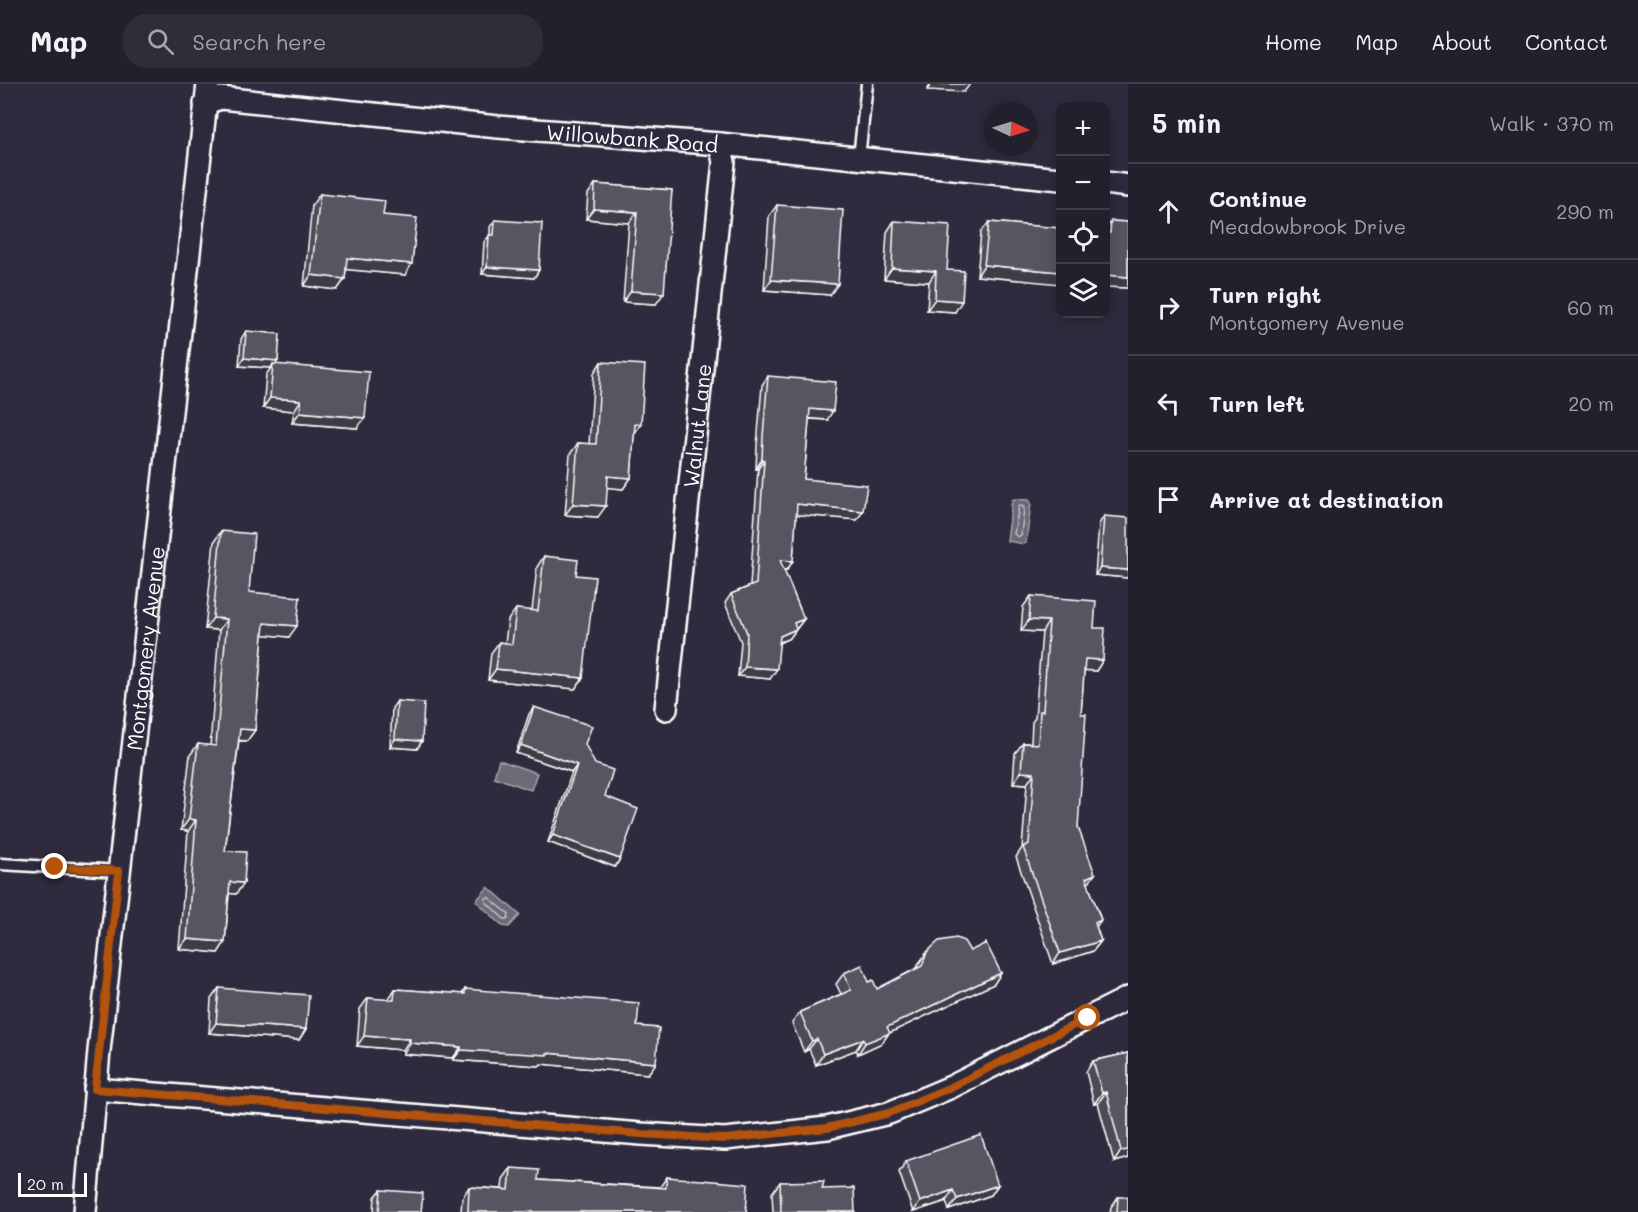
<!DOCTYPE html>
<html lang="en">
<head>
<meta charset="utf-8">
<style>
	:root { --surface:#23202e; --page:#2f2d3a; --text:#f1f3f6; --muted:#a3a3aa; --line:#403e4a }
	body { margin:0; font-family:Mali,sans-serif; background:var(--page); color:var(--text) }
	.controls { position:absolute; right:18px; top:18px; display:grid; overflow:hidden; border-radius:12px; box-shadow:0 3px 15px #0003 }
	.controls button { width:54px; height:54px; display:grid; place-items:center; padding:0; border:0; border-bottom:2px solid var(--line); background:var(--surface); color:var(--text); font:30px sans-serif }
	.compass { position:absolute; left:984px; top:18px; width:54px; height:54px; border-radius:50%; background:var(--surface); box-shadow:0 3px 15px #0003; rotate:94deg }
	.scale { position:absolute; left:18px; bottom:15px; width:69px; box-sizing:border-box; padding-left:6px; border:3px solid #fff; border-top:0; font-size:16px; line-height:21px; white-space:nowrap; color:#fff; -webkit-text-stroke:4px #2f2a3d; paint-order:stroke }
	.stop { position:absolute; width:18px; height:18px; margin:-14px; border:4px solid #b45309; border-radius:50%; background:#fff }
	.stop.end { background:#b45309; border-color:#fff; box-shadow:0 2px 6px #0008 }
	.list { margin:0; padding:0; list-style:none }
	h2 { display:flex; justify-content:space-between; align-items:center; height:78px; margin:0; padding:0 24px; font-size:26px }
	h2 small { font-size:20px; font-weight:400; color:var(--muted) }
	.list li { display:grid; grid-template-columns:39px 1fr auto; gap:18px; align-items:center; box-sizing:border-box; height:96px; padding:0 24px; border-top:2px solid var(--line) }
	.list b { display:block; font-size:22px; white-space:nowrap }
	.list p { margin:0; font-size:20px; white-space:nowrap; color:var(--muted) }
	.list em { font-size:20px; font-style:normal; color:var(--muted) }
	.icon { flex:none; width:33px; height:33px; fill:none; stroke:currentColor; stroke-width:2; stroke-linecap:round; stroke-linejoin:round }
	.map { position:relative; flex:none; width:1128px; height:1128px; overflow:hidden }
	header { display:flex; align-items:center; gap:36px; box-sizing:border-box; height:84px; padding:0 30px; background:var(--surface); border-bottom:2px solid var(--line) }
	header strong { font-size:28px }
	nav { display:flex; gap:33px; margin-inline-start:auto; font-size:21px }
	.search { width:420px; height:54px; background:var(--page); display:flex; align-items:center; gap:15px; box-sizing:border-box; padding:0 21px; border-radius:24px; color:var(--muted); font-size:22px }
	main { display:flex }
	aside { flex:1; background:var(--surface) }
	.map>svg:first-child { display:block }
	.water { fill:#6d6a77; stroke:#a7a6ad; stroke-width:1.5 }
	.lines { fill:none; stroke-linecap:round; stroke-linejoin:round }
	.shore { stroke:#c5c3c9; stroke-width:1.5 }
	.lane-casing { stroke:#fff; stroke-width:15 }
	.street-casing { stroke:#fff; stroke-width:26 }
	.lane { stroke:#2f2a3d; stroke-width:10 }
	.street { stroke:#2f2a3d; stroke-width:21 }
	.wall { fill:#4d4956; stroke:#fff; stroke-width:1.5 }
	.shaded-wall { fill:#3e3c46; stroke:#fff; stroke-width:1.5 }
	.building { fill:#595564; stroke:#fff; stroke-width:1.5 }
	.route { stroke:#b45309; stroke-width:8 }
	.labels { text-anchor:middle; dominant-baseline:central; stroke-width:4.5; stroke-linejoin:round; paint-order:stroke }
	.street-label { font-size:21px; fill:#fff; stroke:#2f2a3d }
</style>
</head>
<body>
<header>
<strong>Map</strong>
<div class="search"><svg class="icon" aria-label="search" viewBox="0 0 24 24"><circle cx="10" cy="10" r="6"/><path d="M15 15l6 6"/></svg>Search here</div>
<nav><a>Home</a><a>Map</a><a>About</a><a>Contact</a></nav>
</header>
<main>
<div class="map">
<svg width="1128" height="1128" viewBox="0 0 1128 1128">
	<rect width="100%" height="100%" fill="#2f2a3d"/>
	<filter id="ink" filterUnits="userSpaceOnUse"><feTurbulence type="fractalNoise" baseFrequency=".0167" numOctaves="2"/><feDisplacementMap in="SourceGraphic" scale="12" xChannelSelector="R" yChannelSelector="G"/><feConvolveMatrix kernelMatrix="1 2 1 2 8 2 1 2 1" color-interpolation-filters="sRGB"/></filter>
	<g filter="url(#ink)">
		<path class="water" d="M1015 415 1029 416 1031 419 1026 459 1024 460 1007 457 1012 416Z
			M499 676 537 689 531 706 494 693Z
			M488 803 520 831 509 843 503 842 476 817Z"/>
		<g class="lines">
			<path class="shore" d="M1019 422H1022L1024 424 1021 451 1018 453 1014 450Z
				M488 813 509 830 508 835H504L486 818 485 815Z"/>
			<defs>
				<path id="lane" d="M859 74 867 0
					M0 780 119 787"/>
				<g id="street">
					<path id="s1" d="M205 19 221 14 498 43 720 60 1060 95"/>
					<path d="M1106 99 1128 102"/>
					<path id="s2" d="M666 625 724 78 720 60"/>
					<path d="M95 1005 641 1050 725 1055 827 1044 889 1029 951 1003 1128 914"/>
					<path id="s3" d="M85 1128 99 967 208 0"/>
				</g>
			</defs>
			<use href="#lane" class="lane-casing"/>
			<use href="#street" class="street-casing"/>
			<use href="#lane" class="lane"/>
			<use href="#street" class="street"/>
		</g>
		<path class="wall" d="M595 100 672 106 656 220 623 218 629 139 586 135 588 110Z
			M320 110 383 131 405 191 346 185 345 195 337 206 304 202 312 121Z
			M777 121 830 211 764 206 769 132Z
			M495 136 539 186 534 194 482 190 484 158 490 151V143Z
			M894 137 947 186 955 228 927 226 929 198 884 195 887 148Z
			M1111 137 1128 138V204L1106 203V146Z
			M989 138 1060 144 977 192 981 148Z
			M246 247 276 280 357 344 292 339 294 327 263 324 266 291 271 284 239 282 241 255Z
			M601 278 641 340 634 350 631 394 623 405 607 403 598 433 565 431 570 370 578 359 589 360 594 289Z
			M768 292 827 336 809 335 804 395 863 427 857 436 796 430 793 477 787 486H784L804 535 790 554 779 559 770 595 738 592 741 558 725 519 731 510 750 502 758 385H756L757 361 762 301Z
			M1104 432 1128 494 1095 491 1099 440Z
			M221 447 249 508 289 553 263 550 255 646 247 657H239L225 767 244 799 236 810 229 809 225 858 218 869 179 865 188 747 181 746 190 671 198 660 210 662 219 546 205 545 214 458Z
			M544 472 576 491 583 594 575 605 488 596 491 569 499 558 505 559 508 536 516 525 532 527 537 483Z
			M1031 512 1094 544 1103 576 1096 587 1084 586 1081 630 1078 743 1088 800 1101 836 1096 843 1101 857 1093 867 1053 880 1016 773 1022 764 1027 700 1013 699 1015 669 1023 659H1031L1032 638 1035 634 1042 548 1021 547 1023 523Z
			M397 617 422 657 417 665 390 663 392 624Z
			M534 623 585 660 605 712 620 775 615 783 548 758 572 688 516 669 529 630Z
			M970 867 1001 889 994 900 889 949 882 959 858 970 856 966 816 981 809 965 804 968 792 939 800 928 841 910 836 900 844 889 869 898 877 905 917 884 919 879 927 868Z
			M219 904 306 945 299 956 209 949 211 915Z
			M395 905 462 910 465 905 637 942 656 979 648 990 541 980 539 982 453 976V974L403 970V966L357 962 360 925 368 914 388 916Z
			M1128 969V1074L1114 1078 1098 1019 1094 1020 1086 988 1093 977Z
			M906 1077 991 1111 949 1126 946 1117 913 1128 899 1088Z
			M511 1084 538 1096 660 1103 667 1093 746 1128H461L462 1114 469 1103 502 1105 503 1095Z
			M780 1098 822 1105 855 1128H773L772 1109Z
			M381 1106 421 1128H374L375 1113Z
			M1118 1113 1128 1128H1110L1111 1123Z"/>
		<path class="shaded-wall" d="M931 0H970L964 8 927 6Z
			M594 125 637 128 629 139 586 135Z
			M347 174 412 180 405 191 340 185Z
			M984 181 1060 188V200L977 192Z
			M487 183 539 186 534 194 482 190Z
			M892 184 936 187 929 198 884 195Z
			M311 191 345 195 337 206 304 202Z
			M1106 191 1128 193V204L1106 203Z
			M771 196 838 200 830 211 764 206Z
			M631 207 664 209 656 220 623 218Z
			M935 215 962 217 955 228 927 226Z
			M244 274 278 277 273 284V280L271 284 239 282Z
			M270 314 301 316 294 327 263 324Z
			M810 325 833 327 827 336 803 334Z
			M300 328 365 334 357 344 292 339Z
			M635 340H641L633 351Z
			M762 375 764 376 758 385H756Z
			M608 392 631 394 623 405 601 403Z
			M573 420 606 422 598 433 565 431Z
			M797 420 863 427 857 436 790 430Z
			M780 476 793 477 787 486 774 485Z
			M1100 484 1128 486V494L1095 491Z
			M213 534 227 535 219 546 205 545Z
			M804 535 797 544 788 548 794 539Z
			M1029 536 1049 537 1042 548 1021 547Z
			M264 539 297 542 289 553 257 550Z
			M796 545 790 554 773 561 780 552Z
			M1085 575 1103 576 1096 587 1077 586Z
			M745 583 777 585 770 595 738 592Z
			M496 585 583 594 575 605 488 596Z
			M240 645 255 646 247 657 233 656Z
			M395 655 422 657 417 665 390 663Z
			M521 661 577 681 572 688 516 669Z
			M1021 688 1034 689 1027 700 1013 699Z
			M189 735 196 736 188 747 181 746Z
			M553 751 620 775 615 783 548 758Z
			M1095 790 1087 801 1086 794Z
			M230 798 244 799 236 810 222 809Z
			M187 855 225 858 218 869 179 865Z
			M1101 857 1093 867 1053 880 1060 869Z
			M1001 889 994 900 889 949 882 959 858 970 865 959 887 943Z
			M216 939 306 945 299 956 209 949Z
			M364 952 410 955 403 966 357 962Z
			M817 955 809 965 804 968 812 957Z
			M863 955 856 966 816 981 823 970Z
			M410 959 461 963 453 974 403 970Z
			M461 966 547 969 656 979 648 990 541 980 539 982 453 976Z
			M1106 1008 1098 1019 1094 1020 1102 1009Z
			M1128 1066V1074L1114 1078 1121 1067Z
			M998 1101 991 1111 949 1126 957 1115Z
			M953 1106 946 1117 913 1128 920 1118Z"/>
		<path class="building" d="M595 100 672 106 664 209 631 207 637 128 594 125Z
			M320 110 385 117 383 131 417 134 412 180 347 174 345 195 311 191Z
			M777 121 843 126 838 200 771 196Z
			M495 136 542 139 539 186 487 183 489 151H494Z
			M894 137 950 141 947 186 964 187 962 217 935 215 936 187 892 184Z
			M1111 137 1128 138V193L1106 191V149H1110Z
			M989 138 1060 144V188L984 181Z
			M246 247 280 250 278 277 244 274Z
			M601 278 645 281 641 340H635L631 394 608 392 606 422 573 420 578 359 596 360Z
			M273 280 369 288 365 334 300 328 301 316 270 314Z
			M768 292 836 298 833 327 810 325 804 395 867 401 863 427 797 420 793 477 780 476 804 535 794 539 796 545 780 552 777 585 745 583 747 549 731 510 756 500 764 376 762 375 763 352Z
			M1104 432 1128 434V486L1100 484Z
			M221 447 254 450 249 508 300 513 297 542 264 539 255 646 240 645 225 767 246 768 244 799 230 798 225 858 187 855 196 736 189 735 198 660 216 662 227 535 213 534Z
			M544 472 578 476 576 491 595 493 583 594 496 585 499 558 512 560 516 525 538 527Z
			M1031 512 1096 517 1094 544H1105L1103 576 1085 575 1081 630H1086L1078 743 1095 790 1086 794 1101 836 1095 839 1101 857 1060 869 1023 763 1029 760 1034 689 1021 688 1023 659 1038 660 1040 627H1043L1049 537 1029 536Z
			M397 617 424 619 422 657 395 655Z
			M534 623 592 642 585 660 595 680 613 686 605 712 638 725 620 775 553 751 577 681 521 661Z
			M956 854 964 857 970 867 986 859 1001 889 887 943 890 949 865 959 863 955 823 970 817 955 812 957 800 928 851 906 844 889 862 881 869 898 873 896 877 905 922 882 927 868 939 857Z
			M219 904 309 911 306 945 216 939Z
			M395 905 465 910V905L639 919 637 942 659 944 656 979 547 969V971L461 966V963L410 959V955L364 952 368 914 394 916Z
			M1128 969V1066L1121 1067 1106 1008 1102 1009 1093 977Z
			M981 1051 998 1101 957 1115 953 1106 920 1118 906 1077Z
			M511 1084 539 1086 538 1096 666 1104 667 1093 748 1100 746 1128H468L469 1103 509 1106Z
			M824 1097 822 1105 854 1104 855 1128H781L780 1098Z
			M381 1106 423 1109 421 1128H379Z
			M1118 1113H1128V1128H1117Z"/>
	</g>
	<g class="lines" filter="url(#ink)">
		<path class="route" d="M55 783 119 787 95 1005 641 1050 725 1055 827 1044 889 1029 951 1003 1088 934"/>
	</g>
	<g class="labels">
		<g class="street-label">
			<text stroke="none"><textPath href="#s1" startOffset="430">Willowbank Road</textPath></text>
			<text stroke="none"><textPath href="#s2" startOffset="285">Walnut Lane</textPath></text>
			<text stroke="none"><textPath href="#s3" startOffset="567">Montgomery Avenue</textPath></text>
		</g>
	</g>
</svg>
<div class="controls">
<button>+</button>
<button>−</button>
<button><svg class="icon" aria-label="locate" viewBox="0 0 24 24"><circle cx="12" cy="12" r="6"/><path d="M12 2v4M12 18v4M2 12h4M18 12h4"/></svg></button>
<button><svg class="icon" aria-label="layers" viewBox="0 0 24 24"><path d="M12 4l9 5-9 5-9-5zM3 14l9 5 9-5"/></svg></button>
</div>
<svg class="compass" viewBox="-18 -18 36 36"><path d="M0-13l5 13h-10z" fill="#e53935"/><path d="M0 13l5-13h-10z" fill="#a3a3aa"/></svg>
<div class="scale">20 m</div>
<div class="stop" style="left:1088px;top:934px"></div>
<div class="stop end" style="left:55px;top:783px"></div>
</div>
<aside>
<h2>5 min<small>Walk · 370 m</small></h2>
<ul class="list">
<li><svg class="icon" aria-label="ahead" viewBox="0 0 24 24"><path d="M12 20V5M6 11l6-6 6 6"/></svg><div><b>Continue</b><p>Meadowbrook Drive</p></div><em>290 m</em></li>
<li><svg class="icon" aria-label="right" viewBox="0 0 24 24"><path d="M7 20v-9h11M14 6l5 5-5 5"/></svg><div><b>Turn right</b><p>Montgomery Avenue</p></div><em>60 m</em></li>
<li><svg class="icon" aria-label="left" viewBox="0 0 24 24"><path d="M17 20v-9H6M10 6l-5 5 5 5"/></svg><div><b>Turn left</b></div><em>20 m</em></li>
<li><svg class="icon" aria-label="arrive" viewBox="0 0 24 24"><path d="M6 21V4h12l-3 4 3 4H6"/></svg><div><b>Arrive at destination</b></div></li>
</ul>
</aside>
</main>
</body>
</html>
